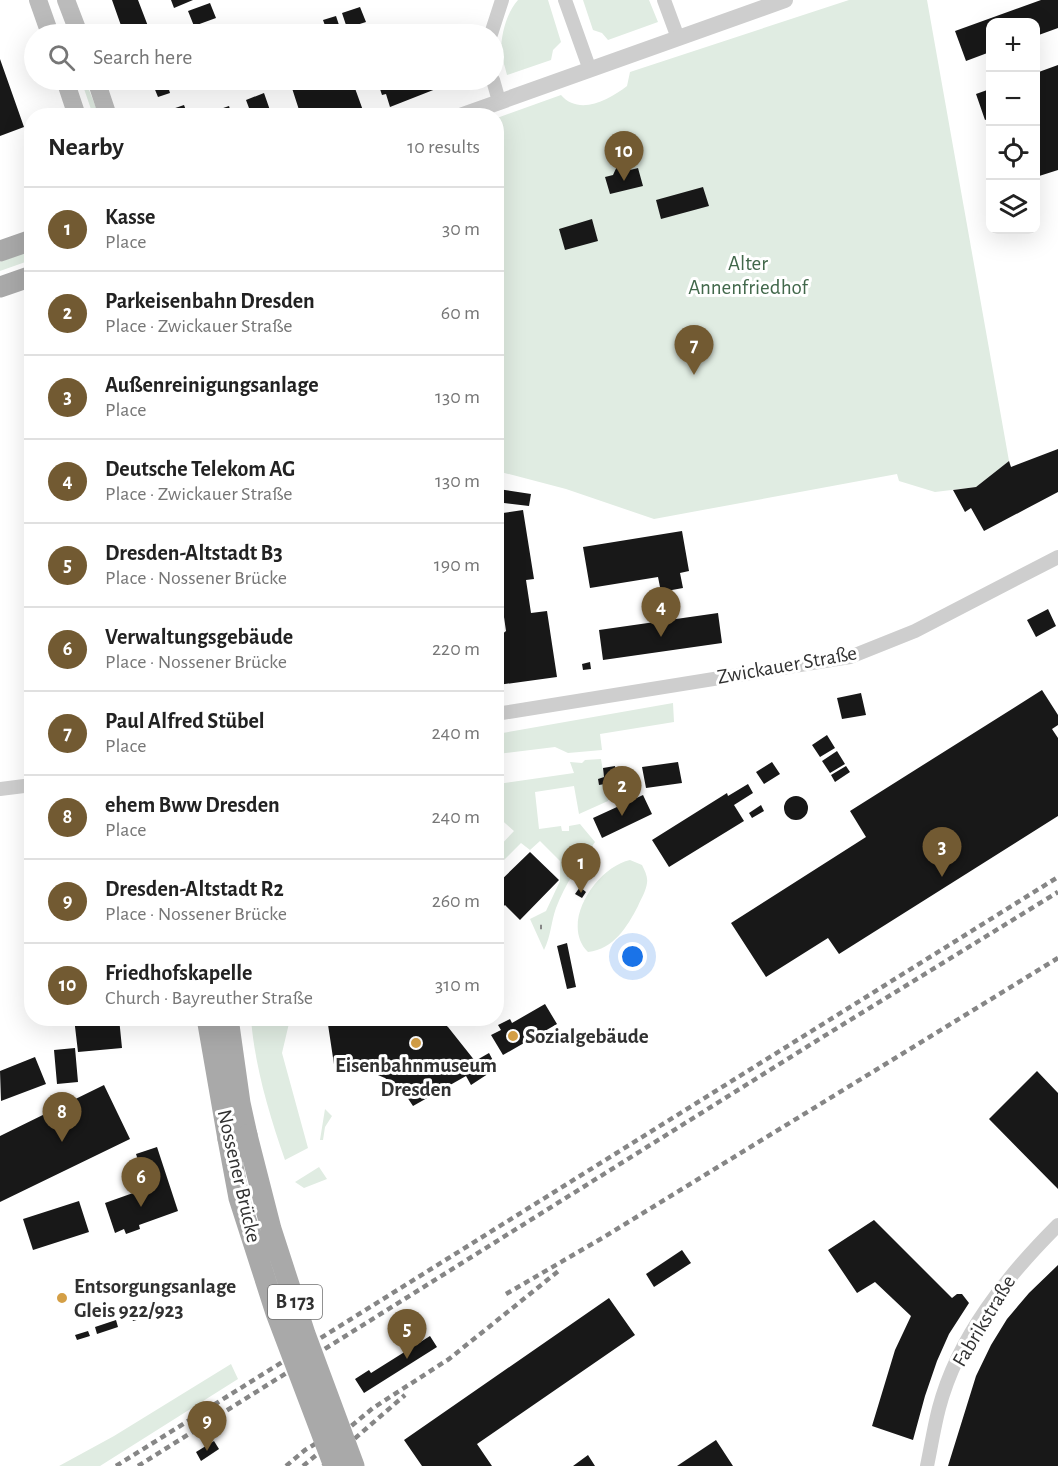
<!DOCTYPE html>
<html lang="en">
<head>
<meta charset="utf-8">
<style>
	:root { --surface:#fff; --page:#f2f2f2; --text:#222; --muted:#767676; --line:#e0e0e0; --accent:#725a32 }
	body { margin:0; font-family:"Alegreya Sans",sans-serif; background:var(--page); color:var(--text) }
	.controls { position:absolute; right:18px; top:18px; display:grid; overflow:hidden; border-radius:12px; box-shadow:0 6px 24px #0002 }
	.controls button { width:54px; height:54px; display:grid; place-items:center; padding:0; border:0; border-bottom:2px solid var(--line); background:var(--surface); color:var(--text); font:30px sans-serif }
	.you { position:absolute; left:633px; top:957px; width:21px; height:21px; margin:-15px; border:4px solid #fff; border-radius:50%; background:#1a73e8; box-shadow:0 0 0 9px #1a73e833 }
	.badge { display:grid; place-items:center; width:39px; height:39px; border-radius:50%; background:var(--accent); color:#fff; font-size:20px; font-weight:700 }
	.pin { position:absolute; translate:-50% -50px; filter:drop-shadow(0 2px 3px #0008) }
	.pin::after { content:''; position:absolute; top:32px; width:21px; height:18px; background:inherit; clip-path:polygon(0 0,100% 0,50% 100%) }
	.list { margin:0; padding:0; list-style:none }
	h2 { display:flex; justify-content:space-between; align-items:center; height:78px; margin:0; padding:0 24px; font-size:26px }
	h2 small { font-size:20px; font-weight:400; color:var(--muted) }
	.list li { display:grid; grid-template-columns:39px 1fr auto; gap:18px; align-items:center; box-sizing:border-box; height:84px; padding:0 24px; border-top:2px solid var(--line) }
	.list b { display:block; font-size:22px; white-space:nowrap }
	.list p { margin:0; font-size:20px; white-space:nowrap; color:var(--muted) }
	.list em { font-size:20px; font-style:normal; color:var(--muted) }
	.icon { flex:none; width:33px; height:33px; fill:none; stroke:currentColor; stroke-width:2; stroke-linecap:round; stroke-linejoin:round }
	.map { position:relative; flex:none; width:1058px; height:1466px; overflow:hidden }
	.search { position:absolute; background:var(--surface); box-shadow:0 6px 24px #0002; left:24px; top:24px; width:480px; height:66px; display:flex; align-items:center; gap:15px; box-sizing:border-box; padding:0 21px; border-radius:33px; color:var(--muted); font-size:22px }
	.panel { position:absolute; background:var(--surface); box-shadow:0 6px 24px #0002; left:24px; top:108px; width:480px; height:918px; border-radius:24px }
	.map>svg:first-child { display:block }
	.green { fill:#e0ece2 }
	.building { fill:#181818 }
	.lines { fill:none; stroke-linecap:round; stroke-linejoin:round }
	.minor { stroke:#cecece; stroke-width:14 }
	.tertiary { stroke:#cecece; stroke-width:16 }
	.secondary { stroke:#bbb; stroke-width:18 }
	.primary { stroke:#a9a9a9; stroke-width:21 }
	.rail { stroke:#868686; stroke-width:4.5; stroke-dasharray:6 4.5; stroke-linecap:butt }
	.primary-bridge { stroke:#a9a9a9; stroke-width:21 }
	.poi-dot { fill:#d49f46; stroke:#fff; stroke-width:2 }
	.labels { text-anchor:middle; dominant-baseline:central; stroke-width:6; stroke-linejoin:round; paint-order:stroke }
	.shield { fill:#fff; stroke:#6f6f6f; stroke-width:1.5 }
	.shield-label { font-size:20px; font-weight:bold; fill:#313131 }
	.park-label { font-size:21px; fill:#42684b; stroke:#fff }
	.street-label { font-size:21px; fill:#313131; stroke:#fff }
	.poi-label { font-size:21px; font-weight:bold; fill:#313131; stroke:#fff; text-anchor:start }
</style>
</head>
<body>
<div class="map">
<svg width="1058" height="1466" viewBox="0 0 1058 1466">
	<rect width="100%" height="100%" fill="#fff"/>
	<path class="green" d="M518 0H548L561 42 553 50 551 60 507 75C505 67 502 58 501 51 501 34 507 12 518 0Z
		M583 0H649L658 22 608 40 602 33 593 30Z
		M849 0H927L1009 461 976 487 935 492 899 481 897 474 654 519 566 489 497 471V118L561 95C579 116 609 100 627 86L630 72Z
		M81 80H85L99 115H93Z
		M31 250V260L0 271V262Z
		M673 703 674 722 600 734 602 750 568 753 555 747 497 754V734Z
		M601 759 604 777 598 779 599 784H605L608 801 579 814 574 786 535 792 539 829 561 826 562 831H569V826L580 824 595 842C580 863 565 884 556 908 551 922 551 936 544 950L530 919 546 911 560 881V861L540 841 530 850 521 843 497 867V849L514 831 497 816V784L574 773 570 762 582 763 585 760Z
		M630 860 642 865C645 871 648 877 647 883 646 891 641 899 638 906 627 927 614 949 588 952 559 923 597 867 630 860Z
		M251 1019H290L282 1053 308 1148 285 1160C269 1114 255 1067 251 1019Z
		M325 1109 332 1116 325 1127 323 1140H320Z
		M319 1167 327 1179 304 1188 295 1182Z
		M231 1364 238 1379 100 1466H59L114 1436Z"/>
	<path class="building" d="M112 0H138L151 34H124Z
		M171 0H193L174 8Z
		M1041 0H1058V28L1036 36V22H990V52L966 61 955 31Z
		M210 3 216 18 194 26 188 11Z
		M360 7 366 22 347 28 342 13Z
		M336 16 341 31 328 34 323 20Z
		M0 59 24 127 0 136Z
		M1058 65V170L1036 177V73Z
		M151 80H166L170 93 158 97Z
		M297 80H312L316 90 330 85 328 80H352L365 116H301L290 82Z
		M377 80H453L449 88 446 85 390 107 386 94 382 95Z
		M990 89V118L985 120 976 94Z
		M264 93 272 116H252L246 100Z
		M184 105 188 116H155V115Z
		M229 106 232 116H203V115Z
		M619 162 630 170 638 168 643 186 610 194 605 177 613 175Z
		M703 187 709 206 661 219 656 200Z
		M592 219 598 241 565 250 559 229Z
		M1058 449V492L984 531 971 508 965 512 953 490 976 487 1009 461 1011 467Z
		M498 489 531 494 529 506 496 502Z
		M523 510 534 579 526 580 531 613 547 611 557 677 498 685 496 642 503 641 501 635 506 631 501 596 496 594V514Z
		M682 531 689 571 680 573 683 588 661 592 658 577 590 588 583 547Z
		M1048 609 1056 626 1036 637 1027 620Z
		M718 613 722 643 603 660 599 630Z
		M590 662 591 669 583 670 582 664Z
		M1042 690 1058 715V725L1052 729 1058 738V816L839 954 828 938 766 977 731 923 866 837 850 811Z
		M861 693 866 715 842 719 837 698Z
		M827 735 835 748 820 757 812 745Z
		M837 751 845 764 830 773 822 761Z
		M678 762 682 783 646 788 642 767Z
		M772 762 780 774 764 784 756 772Z
		M615 766 618 785 605 787V784L599 785 598 779 604 777 603 768Z
		M846 766 850 772 835 782 831 775Z
		M748 784 753 793 734 805 744 821 669 867 652 840 727 793 728 796Z
		M643 795 652 814 602 838 593 818Z
		M784 808a12 12 0 1 1 24 0a12 12 0 1 1-24 0Z
		M761 805 764 811 752 818 749 813Z
		M530 852 559 880 520 920 505 905 496 913V885Z
		M580 887 586 892 582 898 575 894Z
		M27 940H32V958H30Z
		M567 943 576 987 567 989 557 946Z
		M545 1004 557 1024 503 1055 491 1035 501 1030 498 1025 510 1019 512 1023Z
		M74 1018H119L122 1048 78 1052Z
		M327 1018H438L448 1027 475 1061 489 1053 497 1068 471 1085 466 1076 413 1106 403 1091 385 1078 366 1070 335 1071Z
		M75 1048 78 1082 57 1084 54 1050Z
		M35 1057 46 1084 1 1101 0 1071Z
		M1037 1071 1058 1093V1189L989 1119Z
		M104 1085 130 1139 0 1202V1136Z
		M157 1147 178 1211 139 1225 140 1229 126 1234 124 1229 115 1233 105 1203 147 1188 136 1154Z
		M79 1201 89 1232 33 1250 23 1219Z
		M874 1220 952 1298 957 1294H962L969 1303 949 1334 937 1361 925 1396 913 1440 872 1426 895 1350 911 1316 875 1282 857 1293 828 1250Z
		M682 1250 691 1263 654 1287 646 1274Z
		M1058 1265V1466H948L976 1376 991 1345 1007 1319 1029 1293Z
		M609 1298 635 1335 477 1444 492 1466H422L404 1440Z
		M138 1314 140 1319 133 1321 131 1316Z
		M116 1320 118 1327 97 1334 95 1327Z
		M88 1331 90 1336 77 1340 75 1335Z
		M430 1336 437 1347 364 1393 355 1379 369 1370 371 1373Z
		M716 1440 733 1466H677Z
		M214 1441 219 1449 201 1461 196 1452Z
		M588 1455 595 1466H573Z"/>
	<g class="lines">
		<path class="minor" d="M565 0 590 70
			M664 0 678 38
			M491 34 502 0
			M493 80 499 101
			M496 714 850 657 915 631 1058 557
			M0 789 32 785
			M927 1466C931 1447 934 1427 939 1408 958 1336 1007 1276 1058 1225"/>
		<path class="tertiary" d="M460 116 785 0"/>
		<path class="secondary" d="M38 0 50 34
			M66 0 79 34
			M65 80 77 116
			M96 80 108 116"/>
		<path class="primary" d="M0 251 32 240
			M0 287 32 276
			M207 1018 228 1139
			M228 1018 240 1103 247 1135"/>
		<path class="rail" d="M540 927H542
			M506 1294 604 1237 1058 958
			M116 1466 1058 877
			M138 1466 821 1038 1058 892
			M286 1466 305 1450 332 1434
			M303 1466 373 1408 449 1359 561 1269
			M323 1466 405 1395"/>
		<path class="primary-bridge" d="M247 1135 271 1229 305 1334 354 1466
			M228 1139 239 1198 276 1313 334 1466"/>
	</g>
	<g class="poi-dot">
		<circle cx="513" cy="1036" r="6"/>
		<circle cx="416" cy="1043" r="6"/>
		<circle cx="62" cy="1298" r="6"/>
	</g>
	<g class="labels">
		<rect class="shield" x="268" y="1285" width="54" height="34" rx="4.5"/>
		<g class="shield-label">
			<text x="295" y="1302">B 173</text>
		</g>
		<g class="park-label">
			<text x="748" y="263">Alter<tspan x="748" dy="24">Annenfriedhof</tspan></text>
		</g>
		<g class="street-label">
			<text transform="translate(787 665) rotate(-10)">Zwickauer Straße</text>
			<text transform="translate(239 1176) rotate(77)">Nossener Brücke</text>
			<text transform="translate(984 1321) rotate(-59)">Fabrikstraße</text>
		</g>
		<g class="poi-label">
			<text x="525" y="1036">Sozialgebäude</text>
			<text x="416" y="1065" text-anchor="middle">Eisenbahnmuseum<tspan x="416" dy="24">Dresden</tspan></text>
			<text x="74" y="1286">Entsorgungsanlage<tspan x="74" dy="24">Gleis 922/923</tspan></text>
		</g>
	</g>
</svg>
<div class="controls">
<button>+</button>
<button>−</button>
<button><svg class="icon" aria-label="locate" viewBox="0 0 24 24"><circle cx="12" cy="12" r="6"/><path d="M12 2v4M12 18v4M2 12h4M18 12h4"/></svg></button>
<button><svg class="icon" aria-label="layers" viewBox="0 0 24 24"><path d="M12 4l9 5-9 5-9-5zM3 14l9 5 9-5"/></svg></button>
</div>
<div class="you"></div>
<div class="pin badge" style="left:581px;top:893px">1</div>
<div class="pin badge" style="left:622px;top:816px">2</div>
<div class="pin badge" style="left:942px;top:877px">3</div>
<div class="pin badge" style="left:661px;top:637px">4</div>
<div class="pin badge" style="left:407px;top:1359px">5</div>
<div class="pin badge" style="left:141px;top:1207px">6</div>
<div class="pin badge" style="left:694px;top:375px">7</div>
<div class="pin badge" style="left:62px;top:1142px">8</div>
<div class="pin badge" style="left:207px;top:1451px">9</div>
<div class="pin badge" style="left:624px;top:181px">10</div>
<div class="search"><svg class="icon" aria-label="search" viewBox="0 0 24 24"><circle cx="10" cy="10" r="6"/><path d="M15 15l6 6"/></svg>Search here</div>
<section class="panel">
<h2>Nearby<small>10 results</small></h2>
<ul class="list">
<li><span class="badge">1</span><div><b>Kasse</b><p>Place</p></div><em>30 m</em></li>
<li><span class="badge">2</span><div><b>Parkeisenbahn Dresden</b><p>Place · Zwickauer Straße</p></div><em>60 m</em></li>
<li><span class="badge">3</span><div><b>Außenreinigungsanlage</b><p>Place</p></div><em>130 m</em></li>
<li><span class="badge">4</span><div><b>Deutsche Telekom AG</b><p>Place · Zwickauer Straße</p></div><em>130 m</em></li>
<li><span class="badge">5</span><div><b>Dresden-Altstadt B3</b><p>Place · Nossener Brücke</p></div><em>190 m</em></li>
<li><span class="badge">6</span><div><b>Verwaltungsgebäude</b><p>Place · Nossener Brücke</p></div><em>220 m</em></li>
<li><span class="badge">7</span><div><b>Paul Alfred Stübel</b><p>Place</p></div><em>240 m</em></li>
<li><span class="badge">8</span><div><b>ehem Bww Dresden</b><p>Place</p></div><em>240 m</em></li>
<li><span class="badge">9</span><div><b>Dresden-Altstadt R2</b><p>Place · Nossener Brücke</p></div><em>260 m</em></li>
<li><span class="badge">10</span><div><b>Friedhofskapelle</b><p>Church · Bayreuther Straße</p></div><em>310 m</em></li>
</ul>
</section>
</div>
</body>
</html>
